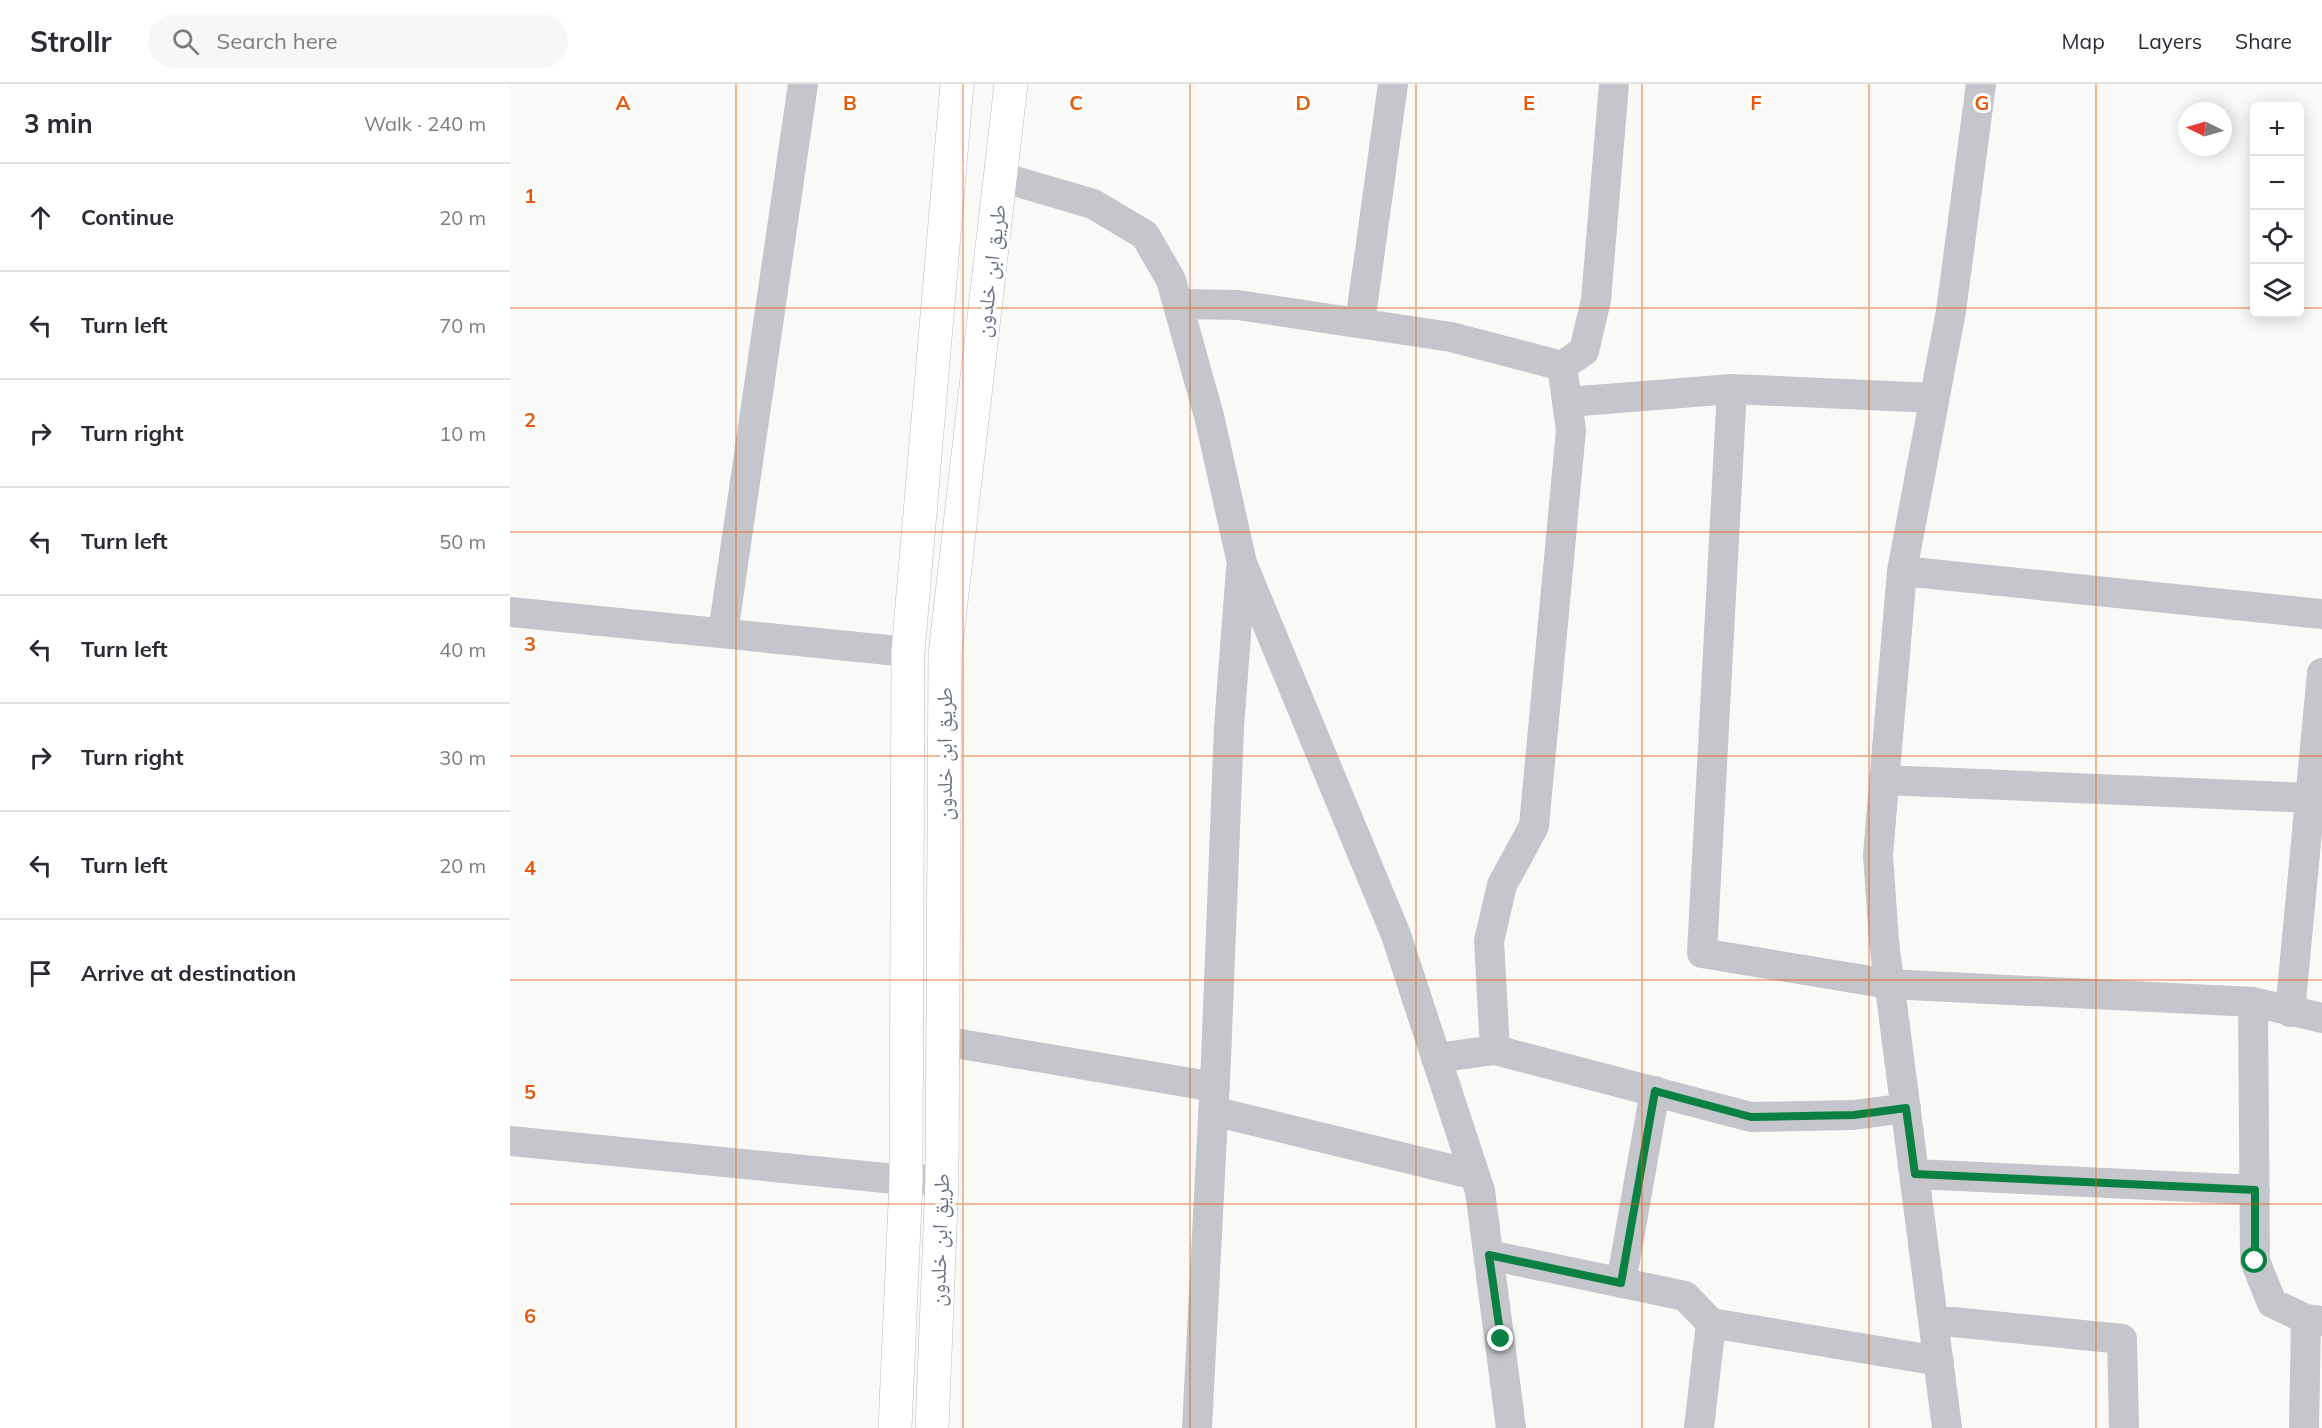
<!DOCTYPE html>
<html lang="en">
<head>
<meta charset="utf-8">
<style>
	:root { --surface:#fff; --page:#f7f7f7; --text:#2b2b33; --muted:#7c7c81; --line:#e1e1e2 }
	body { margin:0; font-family:Mulish,"Noto Naskh Arabic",sans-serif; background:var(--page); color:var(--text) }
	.controls { position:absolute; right:18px; top:18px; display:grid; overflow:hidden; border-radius:9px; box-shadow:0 3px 15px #0003 }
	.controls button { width:54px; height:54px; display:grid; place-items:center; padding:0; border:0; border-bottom:2px solid var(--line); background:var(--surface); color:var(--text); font:30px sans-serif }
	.compass { position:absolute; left:1668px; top:18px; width:54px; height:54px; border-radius:50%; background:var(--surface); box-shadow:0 3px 15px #0003; rotate:275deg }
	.stop { position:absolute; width:18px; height:18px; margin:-14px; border:4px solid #0b8043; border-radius:50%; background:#fff }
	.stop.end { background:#0b8043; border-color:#fff; box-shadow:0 2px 6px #0008 }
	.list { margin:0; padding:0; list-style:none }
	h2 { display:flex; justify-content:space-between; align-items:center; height:78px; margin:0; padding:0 24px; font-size:26px }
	h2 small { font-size:20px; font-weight:400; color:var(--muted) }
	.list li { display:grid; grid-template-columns:39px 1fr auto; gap:18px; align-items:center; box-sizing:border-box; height:108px; padding:0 24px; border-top:2px solid var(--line) }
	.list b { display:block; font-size:22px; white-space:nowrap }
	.list em { font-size:20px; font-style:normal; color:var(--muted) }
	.icon { flex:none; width:33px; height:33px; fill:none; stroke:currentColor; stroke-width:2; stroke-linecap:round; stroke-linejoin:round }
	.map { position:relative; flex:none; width:1812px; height:1344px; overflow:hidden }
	header { display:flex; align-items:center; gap:36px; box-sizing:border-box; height:84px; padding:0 30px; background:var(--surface); border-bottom:2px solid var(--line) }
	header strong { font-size:28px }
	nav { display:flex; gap:33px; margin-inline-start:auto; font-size:21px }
	.search { width:420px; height:54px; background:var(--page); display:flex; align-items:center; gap:15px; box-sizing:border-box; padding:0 21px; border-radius:33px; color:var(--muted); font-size:22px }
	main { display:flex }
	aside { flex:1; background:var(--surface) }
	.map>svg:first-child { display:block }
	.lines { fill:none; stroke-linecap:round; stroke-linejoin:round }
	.secondary-casing { stroke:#b6bac0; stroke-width:34 }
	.street { stroke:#c4c6cb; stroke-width:30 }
	.secondary { stroke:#fff; stroke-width:33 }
	.route { stroke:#0b8043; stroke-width:8 }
	.grid { fill:none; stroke:#e8590c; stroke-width:1.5; stroke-opacity:0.55 }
	.labels { text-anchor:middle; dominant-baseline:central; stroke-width:6; stroke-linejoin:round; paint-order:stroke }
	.street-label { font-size:22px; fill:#6b7587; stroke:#fff }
	.grid-label { font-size:20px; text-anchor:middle; font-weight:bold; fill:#e8590c; stroke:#fff; stroke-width:6; stroke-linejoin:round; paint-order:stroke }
</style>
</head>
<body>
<header>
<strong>Strollr</strong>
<div class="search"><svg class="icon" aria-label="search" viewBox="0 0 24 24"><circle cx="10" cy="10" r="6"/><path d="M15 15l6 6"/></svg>Search here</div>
<nav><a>Map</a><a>Layers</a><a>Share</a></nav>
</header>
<main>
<aside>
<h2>3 min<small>Walk · 240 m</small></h2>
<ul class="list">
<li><svg class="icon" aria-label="ahead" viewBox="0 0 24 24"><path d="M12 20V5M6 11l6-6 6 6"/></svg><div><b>Continue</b></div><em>20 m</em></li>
<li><svg class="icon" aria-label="left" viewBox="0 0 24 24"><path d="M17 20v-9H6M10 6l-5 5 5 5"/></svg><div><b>Turn left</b></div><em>70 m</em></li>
<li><svg class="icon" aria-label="right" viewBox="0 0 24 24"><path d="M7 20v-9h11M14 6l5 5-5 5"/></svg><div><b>Turn right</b></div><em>10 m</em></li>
<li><svg class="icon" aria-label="left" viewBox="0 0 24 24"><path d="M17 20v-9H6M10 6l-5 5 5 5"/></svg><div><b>Turn left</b></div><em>50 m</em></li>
<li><svg class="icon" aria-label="left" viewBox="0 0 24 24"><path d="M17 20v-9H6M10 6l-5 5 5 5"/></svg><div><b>Turn left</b></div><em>40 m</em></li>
<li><svg class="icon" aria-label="right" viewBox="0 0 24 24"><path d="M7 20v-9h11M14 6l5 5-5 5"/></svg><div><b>Turn right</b></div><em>30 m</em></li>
<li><svg class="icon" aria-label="left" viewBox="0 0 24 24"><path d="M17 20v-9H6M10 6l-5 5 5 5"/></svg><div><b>Turn left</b></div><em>20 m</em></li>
<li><svg class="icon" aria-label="arrive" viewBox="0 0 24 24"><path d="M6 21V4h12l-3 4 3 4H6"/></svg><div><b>Arrive at destination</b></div></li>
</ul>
</aside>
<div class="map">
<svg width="1812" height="1344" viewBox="0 0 1812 1344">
	<rect width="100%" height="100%" fill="#f9faf8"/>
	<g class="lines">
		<defs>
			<path id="secondary" d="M385 1344 396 1096 398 568 447 0
				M422 1344 432 1095 435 570 501 0"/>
		</defs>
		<use href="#secondary" class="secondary-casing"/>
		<path class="street" d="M491 93 583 120 635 151 661 196 699 332 732 479 886 851 970 1107 1001 1344
			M668 220 728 221 941 253 1052 282 1061 346 1024 742 992 801 979 857 985 966
			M850 239 883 0
			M1052 282 1074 267 1086 216 1104 0
			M1222 305 1192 869 1379 900 1743 918 1812 934
			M1058 318 1222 305 1424 314
			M1392 487 1812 530
			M0 528 398 568
			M213 549 293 0
			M1374 696 1801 714
			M1743 918 1745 1177 1762 1219 1796 1235 1812 1237
			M1780 928 1812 589
			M433 957 705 1003
			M926 974 985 966 1241 1033 1344 1031 1396 1024
			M703 1027 965 1091
			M0 1057 396 1096 432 1095
			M1405 1090 1745 1106
			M979 1171 1175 1212 1201 1239
			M1111 1199 1145 1007
			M1424 1236 1612 1255 1614 1344
			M687 1344 706 975 719 643 731 485
			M1189 1344 1201 1239 1429 1277
			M1437 1344 1374 858 1368 771 1392 487 1441 227 1471 0
			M1794 1344 1796 1235"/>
		<use href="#secondary" class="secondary"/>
	</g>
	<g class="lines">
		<path class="route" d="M991 1255 979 1171 1111 1199 1145 1007 1241 1033 1344 1031 1396 1024 1405 1090 1745 1106V1177"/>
	</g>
	<path class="grid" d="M226 0V1344M453 0V1344M680 0V1344M906 0V1344M1132 0V1344M1359 0V1344M1586 0V1344M0 224H1744M1790 224H1812M0 448H1812M0 672H1812M0 896H1812M0 1120H1812"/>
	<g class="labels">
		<g class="street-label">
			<text transform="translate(480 187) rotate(-83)">طريق ابن خلدون</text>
			<text transform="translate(434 670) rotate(-90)">طريق ابن خلدون</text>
			<text transform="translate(429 1156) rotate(-88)">طريق ابن خلدون</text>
		</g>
	</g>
	<g class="grid-label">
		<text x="113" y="26">A</text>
		<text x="340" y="26">B</text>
		<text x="566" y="26">C</text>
		<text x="793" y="26">D</text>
		<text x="1019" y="26">E</text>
		<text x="1246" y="26">F</text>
		<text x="1472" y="26">G</text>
		<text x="20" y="119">1</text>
		<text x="20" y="343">2</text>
		<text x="20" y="567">3</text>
		<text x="20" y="791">4</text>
		<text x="20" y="1015">5</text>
		<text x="20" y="1239">6</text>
	</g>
</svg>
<div class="controls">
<button>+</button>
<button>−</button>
<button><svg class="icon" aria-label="locate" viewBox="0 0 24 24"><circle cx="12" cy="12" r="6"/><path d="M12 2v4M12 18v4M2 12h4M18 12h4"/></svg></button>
<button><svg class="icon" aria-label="layers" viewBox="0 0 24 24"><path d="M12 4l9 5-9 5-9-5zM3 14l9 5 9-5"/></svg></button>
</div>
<svg class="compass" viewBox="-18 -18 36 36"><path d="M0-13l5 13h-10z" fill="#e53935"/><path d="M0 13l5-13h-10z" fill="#7c7c81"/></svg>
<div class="stop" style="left:1745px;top:1177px"></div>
<div class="stop end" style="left:991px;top:1255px"></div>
</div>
</main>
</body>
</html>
